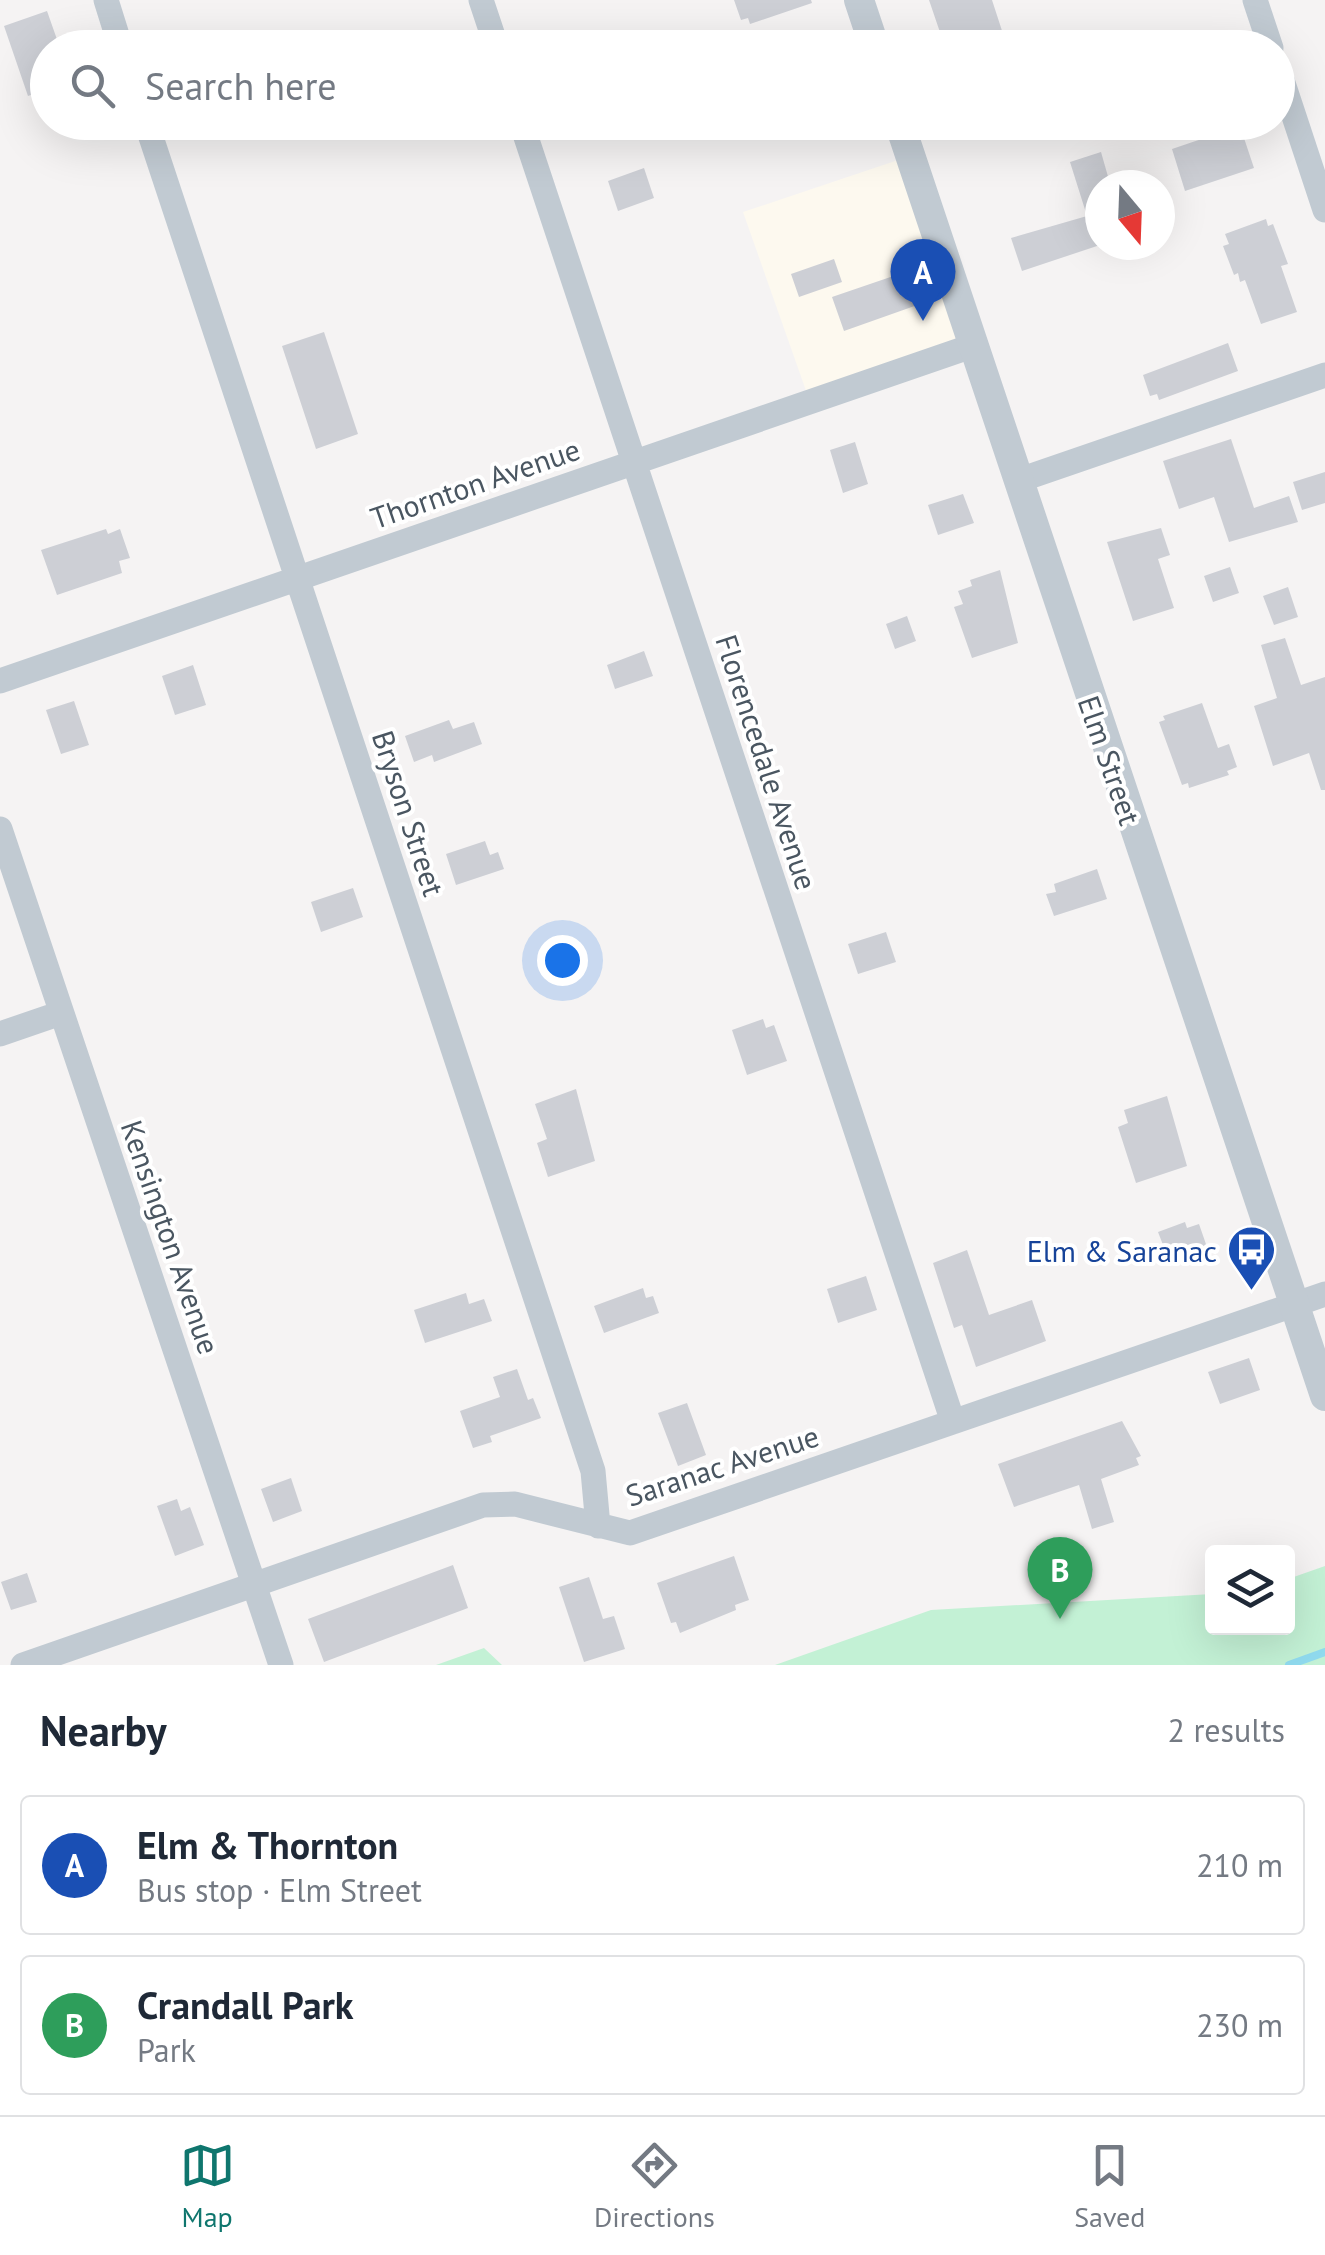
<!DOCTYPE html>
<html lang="en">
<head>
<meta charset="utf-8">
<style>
	:root { --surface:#fff; --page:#f2f2f3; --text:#1f2937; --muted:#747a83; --line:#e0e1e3; --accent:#0f766e }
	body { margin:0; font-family:"PT Sans",sans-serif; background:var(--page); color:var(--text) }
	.controls { position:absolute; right:30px; bottom:30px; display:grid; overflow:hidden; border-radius:10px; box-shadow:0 10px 40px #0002 }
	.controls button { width:90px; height:90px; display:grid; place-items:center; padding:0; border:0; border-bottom:2px solid var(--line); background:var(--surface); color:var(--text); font:50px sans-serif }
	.compass { position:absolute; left:1085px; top:170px; width:90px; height:90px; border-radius:50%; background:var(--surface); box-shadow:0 10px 40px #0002; rotate:161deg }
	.you { position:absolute; left:562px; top:960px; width:35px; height:35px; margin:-25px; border:8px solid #fff; border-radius:50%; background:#1a73e8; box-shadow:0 0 0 15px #1a73e833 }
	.badge { display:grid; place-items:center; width:65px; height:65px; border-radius:50%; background:var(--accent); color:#fff; font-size:32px; font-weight:700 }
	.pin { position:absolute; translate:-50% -82px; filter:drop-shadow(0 2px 5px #0008) }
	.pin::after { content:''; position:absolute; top:52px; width:35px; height:30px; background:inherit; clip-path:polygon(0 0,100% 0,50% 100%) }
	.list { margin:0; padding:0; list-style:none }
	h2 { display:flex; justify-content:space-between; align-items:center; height:130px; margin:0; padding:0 40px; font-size:42px }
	h2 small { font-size:32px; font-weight:400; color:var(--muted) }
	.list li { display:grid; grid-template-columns:65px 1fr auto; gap:30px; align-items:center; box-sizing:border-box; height:140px; margin:0 20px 20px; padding:0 20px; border:2px solid var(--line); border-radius:10px }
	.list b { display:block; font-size:38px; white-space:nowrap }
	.list p { margin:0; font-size:32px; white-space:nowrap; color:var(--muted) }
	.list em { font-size:32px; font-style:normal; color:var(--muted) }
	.icon { flex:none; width:55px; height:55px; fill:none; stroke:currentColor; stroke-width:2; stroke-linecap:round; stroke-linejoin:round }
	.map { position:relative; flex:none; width:1325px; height:1665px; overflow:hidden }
	.search { position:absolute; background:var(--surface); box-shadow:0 10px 40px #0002; left:30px; right:30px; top:30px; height:110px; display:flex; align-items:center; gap:25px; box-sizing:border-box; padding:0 35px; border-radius:55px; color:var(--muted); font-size:38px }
	.sheet { height:450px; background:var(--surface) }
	nav { display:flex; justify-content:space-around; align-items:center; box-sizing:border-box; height:140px; border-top:2px solid var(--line); background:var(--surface); font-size:28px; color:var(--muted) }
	nav a { display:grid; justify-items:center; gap:5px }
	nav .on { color:var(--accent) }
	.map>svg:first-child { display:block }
	.commercial { fill:#fdf9ef }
	.green { fill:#c3f1d5 }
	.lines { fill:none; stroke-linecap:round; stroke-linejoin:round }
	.stream { stroke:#90daee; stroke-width:8 }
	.building { fill:#cdcfd5 }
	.minor { stroke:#c1cad2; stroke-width:25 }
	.tertiary { stroke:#c1cad2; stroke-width:30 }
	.labels { text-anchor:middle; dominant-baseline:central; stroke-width:8; stroke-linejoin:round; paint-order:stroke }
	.street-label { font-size:30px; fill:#4a5661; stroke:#fff }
	.transit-label { font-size:30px; fill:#164399; stroke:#fff; text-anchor:end }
</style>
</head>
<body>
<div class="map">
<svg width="1325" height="1665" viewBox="0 0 1325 1665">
	<rect width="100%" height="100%" fill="#f5f3f3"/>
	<path class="commercial" d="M910 156 972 346 810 402 743 212Z"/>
	<path class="green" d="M1325 1566V1665H775L931 1610 1212 1594V1628H1288V1579Z
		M484 1648 502 1665H436Z"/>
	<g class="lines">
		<path class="stream" d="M1289 1665 1325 1652"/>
	</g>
	<path class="building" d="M734 0H811L812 3 750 24 748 18 741 20Z
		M929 0H992L1005 40 983 48 944 44Z
		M47 11 60 48H48V89L28 96 4 26Z
		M1240 126 1254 168 1185 191 1172 149Z
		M1101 152 1109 180 1100 183V245L1022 271 1011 238 1087 216 1070 162Z
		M644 168 654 198 618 211 608 181Z
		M1266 219 1268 226 1273 224 1288 264 1281 266 1297 312 1261 324 1245 280 1240 282 1238 273 1234 275 1223 246 1229 244 1225 234Z
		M834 259 842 282 799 297 791 274Z
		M911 270 923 303 844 331 832 297Z
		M324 332 358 434 316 449 282 346Z
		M1228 343 1238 371 1159 400 1157 394 1150 396 1143 375Z
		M1231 439 1254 508 1289 496 1298 522 1229 542 1214 497 1179 509 1163 461Z
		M855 442 868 484 843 493 830 450Z
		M1325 472V503L1302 510 1293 482Z
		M963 494 974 523 938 535 928 505Z
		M1161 528 1170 555 1158 559 1174 608 1133 621 1107 542Z
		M106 529 108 534 120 529 130 558 119 561 122 573 57 595 41 550Z
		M1230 567 1239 593 1213 602 1204 576Z
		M1000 570 1018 643 972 658 954 607 963 604 958 591 972 586 970 580Z
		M1288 587 1298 617 1274 625 1263 596Z
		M907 616 916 641 895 649 886 624Z
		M1285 638 1301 685 1325 677V790H1321L1309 753 1273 766 1254 706 1277 698 1261 645Z
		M644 651 653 676 615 689 607 665Z
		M193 665 206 705 175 715 162 676Z
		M74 701 89 745 61 754 46 710Z
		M1202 703 1218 748 1229 744 1237 767 1227 771 1229 775 1189 788 1188 783 1182 785 1159 722 1165 720 1163 716Z
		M449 720 453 729 474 722 482 744 434 762 432 755 414 762 405 736Z
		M485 841 490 855 498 852 504 869 456 885 446 854Z
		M1097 869 1107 899 1054 916 1046 894 1056 892 1054 884Z
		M353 888 363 917 321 932 311 902Z
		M886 932 896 962 858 974 848 944Z
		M763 1019 766 1028 774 1025 787 1061 747 1075 732 1030Z
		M576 1089 595 1161 548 1177 537 1143 547 1139 535 1104Z
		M1167 1096 1187 1166 1136 1183 1118 1127 1128 1123 1124 1110Z
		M1185 1222 1187 1228 1199 1224 1208 1250 1170 1263 1158 1232Z
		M967 1250 989 1315 1032 1300 1046 1341 976 1367 962 1325 954 1328 933 1263Z
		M866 1276 877 1310 838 1323 827 1289Z
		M643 1288 646 1298 653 1296 659 1313 604 1333 594 1306Z
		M466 1293 469 1304 484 1299 492 1321 425 1343 414 1310Z
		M1249 1358 1260 1390 1220 1404 1208 1372Z
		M517 1369 528 1400 533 1398 541 1418 490 1436 492 1442 473 1448 460 1411 500 1397 493 1377Z
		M687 1403 706 1455 678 1466 658 1413Z
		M1122 1421 1141 1456 1136 1458 1139 1465 1101 1479 1114 1522 1092 1529 1079 1485 1014 1507 998 1464Z
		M291 1478 302 1511 273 1522 261 1489Z
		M177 1499 181 1511 190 1507 204 1545 175 1556 157 1506Z
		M1072 1550 1080 1572 1053 1581 1046 1559Z
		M734 1556 749 1600 735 1605 736 1610 680 1633 676 1622 671 1623 657 1583Z
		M453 1565 468 1608 324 1662 308 1619Z
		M27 1573 37 1602 11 1610 1 1582Z
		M589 1577 603 1619 614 1616 625 1649 584 1662 559 1587Z"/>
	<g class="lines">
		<path class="minor" d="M106 0 121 48
			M481 0 497 48
			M1255 0 1271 48
			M1278 68 1325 210
			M146 122 593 1471 598 1526
			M521 122 953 1422
			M1017 481 1325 375
			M0 681 972 346
			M0 829 281 1665
			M0 1034 61 1013
			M23 1665 483 1505 515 1504 630 1533 1325 1294"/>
		<path class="tertiary" d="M859 0 875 48
			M899 122 1325 1396"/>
	</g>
	<defs>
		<symbol id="bus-pin" viewBox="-11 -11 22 30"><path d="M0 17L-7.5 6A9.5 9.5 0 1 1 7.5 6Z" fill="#1a4fb4" stroke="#fff"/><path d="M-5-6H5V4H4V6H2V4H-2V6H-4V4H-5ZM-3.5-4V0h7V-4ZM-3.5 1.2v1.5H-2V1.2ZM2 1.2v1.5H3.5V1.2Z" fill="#fff"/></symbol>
	</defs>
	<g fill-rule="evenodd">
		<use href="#bus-pin" x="1224" y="1222" width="55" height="75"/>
	</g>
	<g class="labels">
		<g class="street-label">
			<text transform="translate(475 483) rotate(-19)">Thornton Avenue</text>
			<text transform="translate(1110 760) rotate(71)">Elm Street</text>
			<text transform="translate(767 762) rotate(72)">Florencedale Avenue</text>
			<text transform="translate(409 813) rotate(72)">Bryson Street</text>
			<text transform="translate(171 1237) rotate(71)">Kensington Avenue</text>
			<text transform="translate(722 1465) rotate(-18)">Saranac Avenue</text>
		</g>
		<g class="transit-label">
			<text x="1217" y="1250">Elm &amp; Saranac</text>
		</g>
	</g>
</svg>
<div class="controls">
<button><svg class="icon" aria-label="layers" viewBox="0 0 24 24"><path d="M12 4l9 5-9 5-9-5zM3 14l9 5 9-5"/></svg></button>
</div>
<svg class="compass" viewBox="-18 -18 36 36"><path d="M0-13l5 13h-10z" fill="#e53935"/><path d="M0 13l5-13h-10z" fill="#747a83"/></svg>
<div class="you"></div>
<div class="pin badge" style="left:923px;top:321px;background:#1a4fb4">A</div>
<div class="pin badge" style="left:1060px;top:1619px;background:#2e9e5b">B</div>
<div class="search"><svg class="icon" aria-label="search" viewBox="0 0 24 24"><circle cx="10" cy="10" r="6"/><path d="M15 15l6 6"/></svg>Search here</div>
</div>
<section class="sheet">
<h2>Nearby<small>2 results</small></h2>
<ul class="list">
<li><span class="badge" style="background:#1a4fb4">A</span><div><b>Elm &amp; Thornton</b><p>Bus stop · Elm Street</p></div><em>210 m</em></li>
<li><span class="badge" style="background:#2e9e5b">B</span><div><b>Crandall Park</b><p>Park</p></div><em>230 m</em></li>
</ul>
</section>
<nav>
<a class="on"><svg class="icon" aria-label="map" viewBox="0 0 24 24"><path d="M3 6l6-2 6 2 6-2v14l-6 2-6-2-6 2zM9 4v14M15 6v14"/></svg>Map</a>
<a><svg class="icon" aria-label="directions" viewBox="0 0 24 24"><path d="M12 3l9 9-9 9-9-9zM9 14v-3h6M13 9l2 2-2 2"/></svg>Directions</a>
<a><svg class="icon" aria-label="saved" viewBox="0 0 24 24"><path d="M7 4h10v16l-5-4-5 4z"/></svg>Saved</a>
</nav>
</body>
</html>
